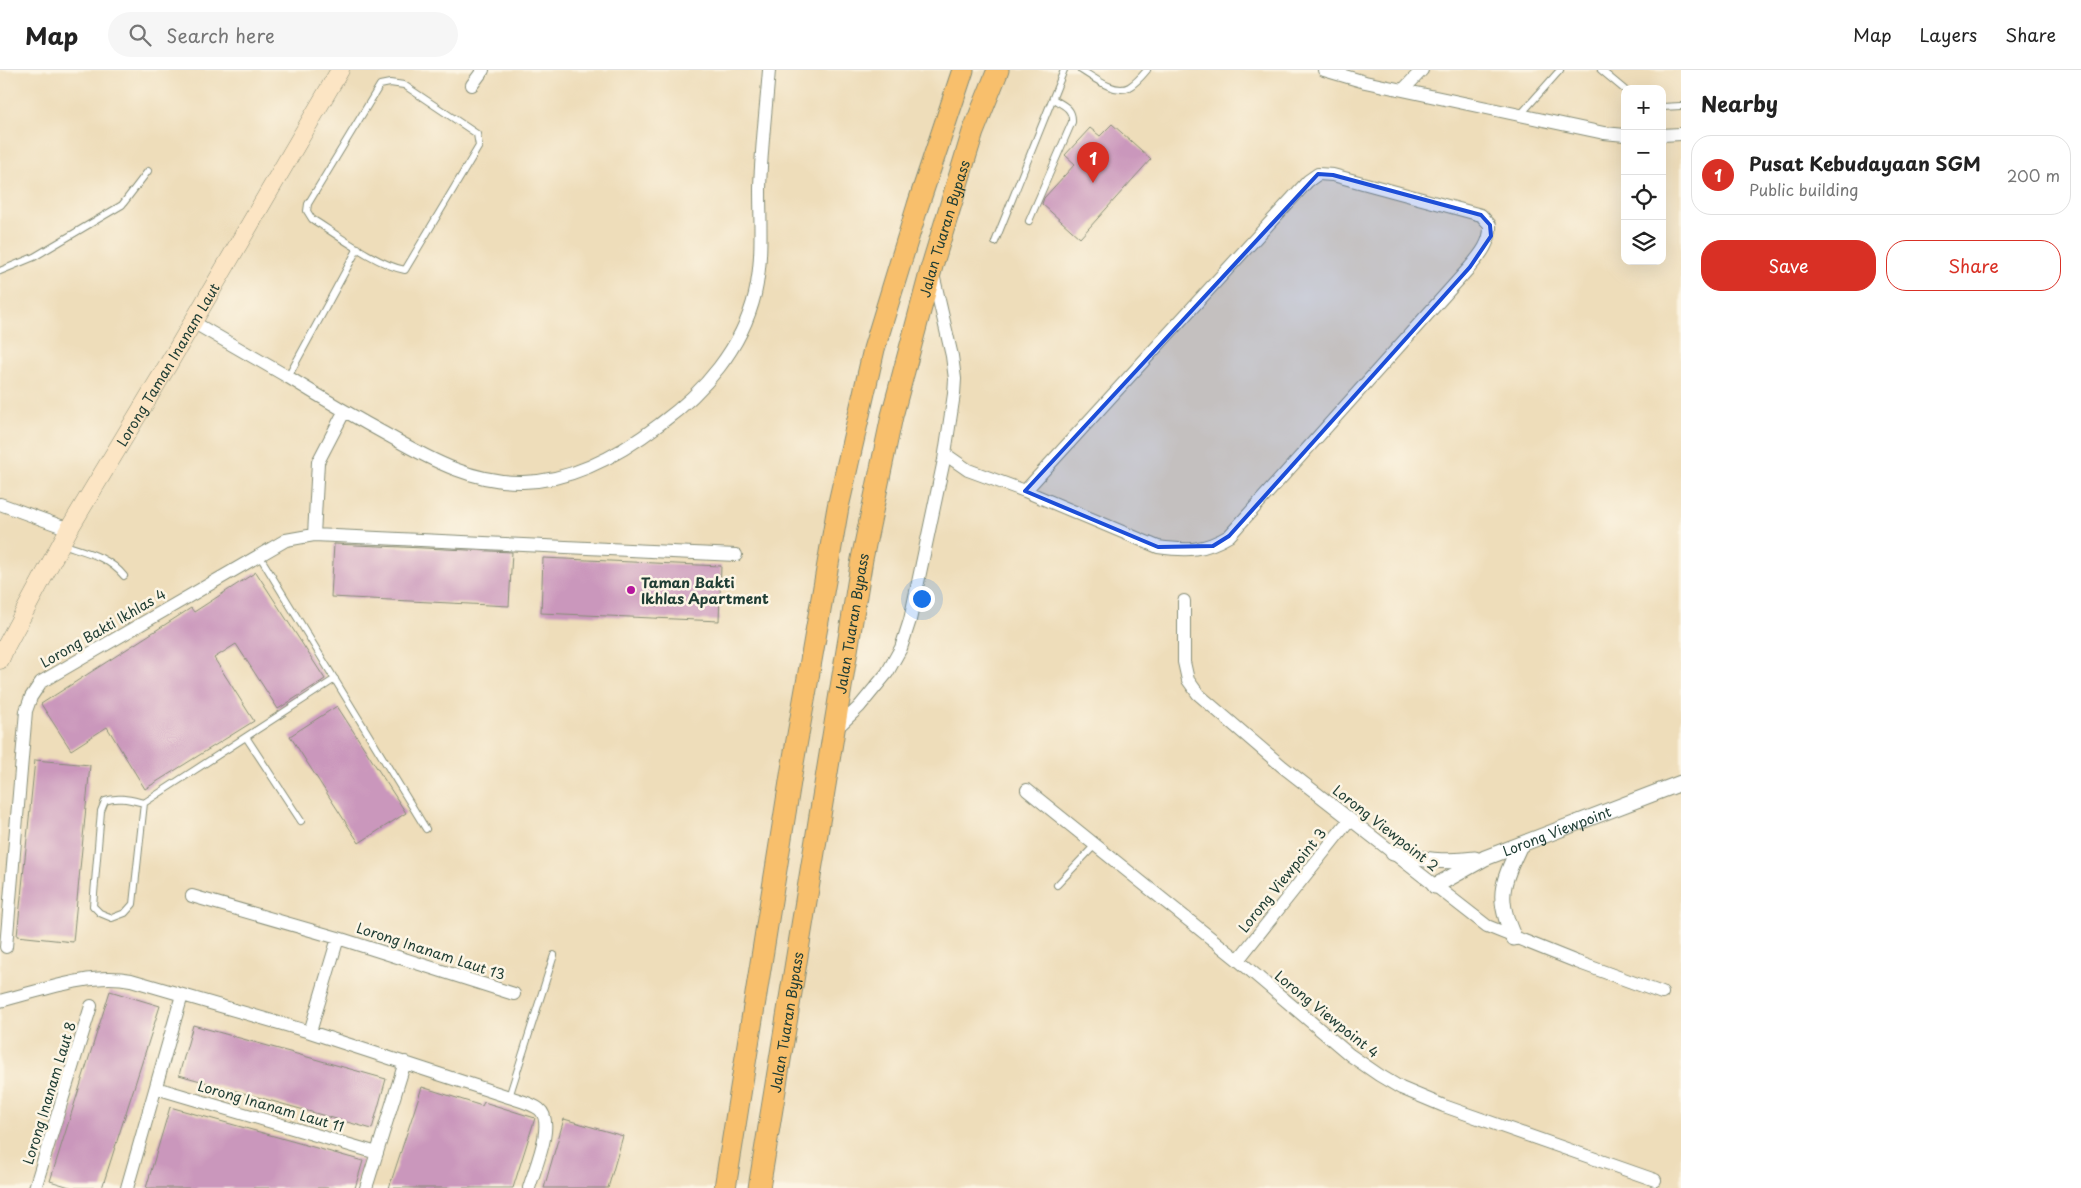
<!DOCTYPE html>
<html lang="en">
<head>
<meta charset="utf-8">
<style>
	:root { --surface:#fff; --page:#f6f6f6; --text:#222; --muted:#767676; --line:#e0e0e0; --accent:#d93025 }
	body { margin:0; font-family:"Playpen Sans",sans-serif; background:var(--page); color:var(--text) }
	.controls { position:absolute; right:15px; top:15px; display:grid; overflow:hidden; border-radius:10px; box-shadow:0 5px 20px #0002 }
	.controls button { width:45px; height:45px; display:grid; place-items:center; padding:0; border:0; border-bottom:1px solid var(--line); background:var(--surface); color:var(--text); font:25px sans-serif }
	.you { position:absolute; left:921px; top:528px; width:18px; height:18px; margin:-12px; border:4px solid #fff; border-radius:50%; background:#1a73e8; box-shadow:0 0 0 8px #1a73e833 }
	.badge { display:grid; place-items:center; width:32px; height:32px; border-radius:50%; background:var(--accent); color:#fff; font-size:16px; font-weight:700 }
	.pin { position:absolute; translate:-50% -41px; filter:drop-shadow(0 1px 2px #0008) }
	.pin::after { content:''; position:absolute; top:26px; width:18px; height:15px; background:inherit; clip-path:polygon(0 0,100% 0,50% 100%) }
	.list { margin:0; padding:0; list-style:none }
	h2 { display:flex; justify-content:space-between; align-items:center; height:65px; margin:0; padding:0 20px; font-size:21px }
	h2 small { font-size:16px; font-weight:400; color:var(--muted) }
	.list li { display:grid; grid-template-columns:32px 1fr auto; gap:15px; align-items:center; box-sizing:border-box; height:80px; margin:0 10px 10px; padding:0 10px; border:1px solid var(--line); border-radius:20px }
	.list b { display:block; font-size:19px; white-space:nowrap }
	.list p { margin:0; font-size:16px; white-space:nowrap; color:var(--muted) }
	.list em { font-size:16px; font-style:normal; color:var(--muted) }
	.actions { display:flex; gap:10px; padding:15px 20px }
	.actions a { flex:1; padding:11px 0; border:1px solid var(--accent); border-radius:20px; text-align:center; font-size:18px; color:var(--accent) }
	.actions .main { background:var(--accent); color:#fff }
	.icon { flex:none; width:28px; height:28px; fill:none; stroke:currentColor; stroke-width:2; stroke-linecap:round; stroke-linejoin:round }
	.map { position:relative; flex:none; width:1681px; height:1118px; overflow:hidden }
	header { display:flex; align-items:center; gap:30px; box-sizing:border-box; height:70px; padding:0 25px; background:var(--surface); border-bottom:1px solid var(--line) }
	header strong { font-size:24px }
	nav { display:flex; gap:28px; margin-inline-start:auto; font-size:18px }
	.search { width:350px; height:45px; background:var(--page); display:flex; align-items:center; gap:12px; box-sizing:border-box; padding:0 18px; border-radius:28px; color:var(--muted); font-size:19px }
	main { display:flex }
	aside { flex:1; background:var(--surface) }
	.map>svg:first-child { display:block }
	.building { fill:#ca97bc }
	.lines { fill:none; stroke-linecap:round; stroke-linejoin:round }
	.service-casing { stroke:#868d77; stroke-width:8 }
	.minor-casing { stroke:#868d77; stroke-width:14 }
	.tertiary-casing { stroke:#868d77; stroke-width:17 }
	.secondary-casing { stroke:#868d77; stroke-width:19 }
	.trunk-casing { stroke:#868d77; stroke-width:23 }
	.service { stroke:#fff; stroke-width:6 }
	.minor { stroke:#fff; stroke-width:12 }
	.tertiary { stroke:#fff; stroke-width:15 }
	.secondary { stroke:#fce5c4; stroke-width:18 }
	.trunk { stroke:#f8bf6c; stroke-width:21 }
	.marked { fill:#1d4ed8; fill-opacity:0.2; stroke:#1d4ed8; stroke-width:4; stroke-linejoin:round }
	.poi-dot { fill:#b5179e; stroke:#fcf5e5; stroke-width:2 }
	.labels { text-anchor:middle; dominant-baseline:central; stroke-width:5; stroke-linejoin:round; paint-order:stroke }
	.street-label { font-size:14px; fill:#1f3d34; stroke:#fcf5e5 }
	.poi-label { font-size:14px; font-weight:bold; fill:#1f3d34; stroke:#fcf5e5; text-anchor:start }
</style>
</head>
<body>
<header>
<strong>Map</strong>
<div class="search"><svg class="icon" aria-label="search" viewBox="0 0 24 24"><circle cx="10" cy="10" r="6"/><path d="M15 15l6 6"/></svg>Search here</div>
<nav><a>Map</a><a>Layers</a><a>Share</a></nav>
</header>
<main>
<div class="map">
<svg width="1681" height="1118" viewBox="0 0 1681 1118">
	<rect width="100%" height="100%" fill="#fcf5e5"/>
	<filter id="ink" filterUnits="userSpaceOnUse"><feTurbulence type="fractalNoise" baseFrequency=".02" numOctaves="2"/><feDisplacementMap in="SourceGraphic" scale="10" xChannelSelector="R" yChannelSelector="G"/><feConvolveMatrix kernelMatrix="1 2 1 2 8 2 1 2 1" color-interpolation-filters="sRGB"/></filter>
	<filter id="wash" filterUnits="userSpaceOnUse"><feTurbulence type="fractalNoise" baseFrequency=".0096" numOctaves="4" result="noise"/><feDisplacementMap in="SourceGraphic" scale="20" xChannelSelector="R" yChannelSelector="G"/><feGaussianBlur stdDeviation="1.12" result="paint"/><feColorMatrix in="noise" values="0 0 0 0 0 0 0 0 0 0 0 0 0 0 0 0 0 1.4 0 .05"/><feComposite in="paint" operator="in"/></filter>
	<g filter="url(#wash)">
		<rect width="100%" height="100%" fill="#eeddba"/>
		<g id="blocks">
			<path class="building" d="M1112 54 1151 89 1080 168 1042 134 1044 128 1075 94 1065 85 1090 58 1100 66Z
				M334 474 512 482 509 536 331 527Z
				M543 488 721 496 719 551 541 543Z
				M256 502 325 609 278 639 236 574 214 588 254 651 145 719 107 657 71 680 41 634 191 538 194 542Z
				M337 636 406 743 359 773 290 666Z
				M35 690 90 695 73 872 17 866Z
				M110 921 160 936 102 1118H73L50 1111Z
				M193 955 386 1009 372 1059 179 1005Z
				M422 1017 482 1036 484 1032 535 1048 513 1118H389Z
				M170 1037 363 1091 355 1118H146Z
				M564 1049 623 1066 608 1118H544Z"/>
		</g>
	</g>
	<g filter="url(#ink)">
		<use href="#blocks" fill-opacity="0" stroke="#868d77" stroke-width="1"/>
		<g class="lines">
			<defs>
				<path id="service" d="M1081 0C1093 7 1115 25 1129 17 1136 13 1142 6 1147 0
					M1601 0 1625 20
					M390 13 404 15 477 64 479 76 405 200C377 195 336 164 312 149L307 141 308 134 380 15Z
					M1662 37 1681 36
					M1521 44 1560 0
					M1029 151 1072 52C1073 38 1063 35 1053 29
					M995 172 1064 0
					M0 201 34 187 122 135 148 101
					M288 307 358 178
					M62 474C85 482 108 486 124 506
					M259 485 426 759
					M246 667 301 751
					M144 733 133 834 125 843 112 848 100 843 93 836 101 741 105 731C118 726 131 730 144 733L335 609
					M1057 815 1095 775
					M509 1027 554 885"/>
				<path id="minor" d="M1324 0 1365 12 1604 63 1625 65
					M472 15 483 0
					M1403 20 1422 0
					M1662 65 1681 64
					M193 252C225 271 257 289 288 307 322 328 356 348 391 367 433 391 474 413 523 412 574 411 621 384 660 354 704 322 742 278 755 224 763 189 760 154 760 119 761 79 766 40 769 0
					M945 384 968 400 1025 421 1158 477C1187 481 1204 481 1229 466L1470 197C1481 184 1491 172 1490 155L1481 145 1333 105 1318 104 1308 111 1025 421
					M0 434 69 459
					M314 465 318 392 344 342
					M1184 531V592L1188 610 1198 624 1283 697 1487 856 1577 892 1662 923
					M836 659 859 637 887 603 901 578 910 550 944 390 954 324 955 309 952 286 933 204
					M1027 720 1238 890 1350 985 1379 1005 1401 1018 1444 1036 1655 1110
					M192 826 338 868 514 924
					M6 877 26 641 31 627 41 612 286 470 314 465 736 485
					M1238 890 1350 749
					M0 931C41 921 89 902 131 910L310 962 509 1027C518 1030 531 1033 539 1039 556 1052 534 1100 529 1118
					M310 962 338 868
					M156 1018 377 1083
					M35 1118 91 936
					M127 1118 182 925
					M366 1118 405 992"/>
				<g id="tertiary">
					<path d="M1393 783C1423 790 1444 793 1475 789"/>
					<path id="s1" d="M1435 816 1485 788 1681 713"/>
					<path d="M1514 868C1495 827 1502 814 1520 775"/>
				</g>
				<g id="secondary">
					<path id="s2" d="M0 590 6 576 69 459 169 293 340 0"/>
				</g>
				<g id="trunk">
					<path d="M725 1118 793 693 838 437 874 279 918 135 963 0"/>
					<path id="s3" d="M759 1118 862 489 892 346 932 196 973 62 998 0"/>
				</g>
			</defs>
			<use href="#service" class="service-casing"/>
			<use href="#minor" class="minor-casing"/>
			<use href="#tertiary" class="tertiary-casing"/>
			<use href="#secondary" class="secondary-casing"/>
			<use href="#trunk" class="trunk-casing"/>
			<use href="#service" class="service"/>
			<use href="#minor" class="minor"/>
			<use href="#tertiary" class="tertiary"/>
			<use href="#secondary" class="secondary"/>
			<use href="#trunk" class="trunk"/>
		</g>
	</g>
	<path class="marked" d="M1318 104 1333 105 1481 145 1490 155 1491 166 1470 197 1229 466 1213 476 1158 477 1025 421Z"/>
	<circle class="poi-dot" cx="631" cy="520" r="5"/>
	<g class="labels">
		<g class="street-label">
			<text stroke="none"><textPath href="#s3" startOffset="978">Jalan Tuaran Bypass</textPath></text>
			<text stroke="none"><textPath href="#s2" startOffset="340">Lorong Taman Inanam Laut</textPath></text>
			<text stroke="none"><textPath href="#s3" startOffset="572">Jalan Tuaran Bypass</textPath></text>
			<text transform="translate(103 558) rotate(-30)">Lorong Bakti Ikhlas 4</text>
			<text transform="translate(1386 758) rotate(38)">Lorong Viewpoint 2</text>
			<text stroke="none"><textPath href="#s1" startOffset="134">Lorong Viewpoint</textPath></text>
			<text transform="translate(1282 810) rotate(-51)">Lorong Viewpoint 3</text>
			<text transform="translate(431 881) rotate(18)">Lorong Inanam Laut 13</text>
			<text transform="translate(1327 944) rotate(39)">Lorong Viewpoint 4</text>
			<text stroke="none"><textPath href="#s3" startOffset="168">Jalan Tuaran Bypass</textPath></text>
			<text transform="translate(49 1023) rotate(-73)">Lorong Inanam Laut 8</text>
			<text transform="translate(271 1036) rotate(16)">Lorong Inanam Laut 11</text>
		</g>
		<g class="poi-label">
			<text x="641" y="512">Taman Bakti<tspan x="641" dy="16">Ikhlas Apartment</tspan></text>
		</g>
	</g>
</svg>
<div class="controls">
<button>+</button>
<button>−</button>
<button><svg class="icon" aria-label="locate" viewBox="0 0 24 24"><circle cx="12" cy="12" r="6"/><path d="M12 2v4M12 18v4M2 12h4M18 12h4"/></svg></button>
<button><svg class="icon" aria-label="layers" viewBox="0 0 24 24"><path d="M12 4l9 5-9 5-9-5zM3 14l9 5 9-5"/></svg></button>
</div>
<div class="you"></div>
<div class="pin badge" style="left:1093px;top:113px">1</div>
</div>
<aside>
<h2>Nearby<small></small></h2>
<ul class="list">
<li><span class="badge">1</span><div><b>Pusat Kebudayaan SGM</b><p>Public building</p></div><em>200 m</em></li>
</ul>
<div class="actions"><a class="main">Save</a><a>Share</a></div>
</aside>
</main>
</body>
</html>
